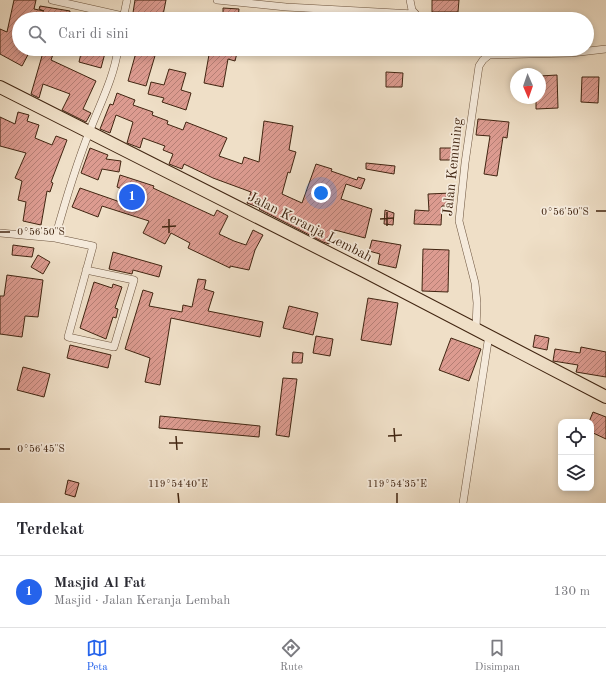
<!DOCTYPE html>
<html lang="id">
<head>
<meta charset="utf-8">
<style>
	:root { --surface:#fff; --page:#f7f7f7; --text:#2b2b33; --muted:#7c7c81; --line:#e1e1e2; --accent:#2563eb }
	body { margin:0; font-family:"Old Standard TT",serif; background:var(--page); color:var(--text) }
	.controls { position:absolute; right:12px; bottom:12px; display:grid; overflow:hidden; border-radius:8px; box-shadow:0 2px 6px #0003 }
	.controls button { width:36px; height:36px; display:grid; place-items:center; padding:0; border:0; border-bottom:1px solid var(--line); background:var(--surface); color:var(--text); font:20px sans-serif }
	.compass { position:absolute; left:510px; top:68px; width:36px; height:36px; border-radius:50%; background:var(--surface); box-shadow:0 2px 6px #0003; rotate:178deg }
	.you { position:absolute; left:321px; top:193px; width:14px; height:14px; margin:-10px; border:3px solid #fff; border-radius:50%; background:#1a73e8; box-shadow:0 0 0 6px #1a73e833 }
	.badge { display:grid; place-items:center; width:26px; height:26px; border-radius:50%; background:var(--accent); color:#fff; font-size:13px; font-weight:700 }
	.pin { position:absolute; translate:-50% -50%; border:2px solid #fff; box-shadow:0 1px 4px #0006 }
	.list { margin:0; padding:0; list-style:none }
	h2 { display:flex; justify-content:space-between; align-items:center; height:52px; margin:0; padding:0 16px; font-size:17px }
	h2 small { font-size:13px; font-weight:400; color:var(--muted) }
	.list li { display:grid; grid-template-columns:26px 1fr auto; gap:12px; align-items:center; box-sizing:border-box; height:72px; padding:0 16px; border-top:1px solid var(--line) }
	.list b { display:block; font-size:15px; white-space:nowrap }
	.list p { margin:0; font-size:13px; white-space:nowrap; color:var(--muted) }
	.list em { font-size:13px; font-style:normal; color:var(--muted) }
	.icon { flex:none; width:22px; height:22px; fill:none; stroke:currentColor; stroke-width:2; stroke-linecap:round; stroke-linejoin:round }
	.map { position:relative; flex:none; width:606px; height:503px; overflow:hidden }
	.search { position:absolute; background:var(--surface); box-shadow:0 2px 6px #0003; left:12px; right:12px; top:12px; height:44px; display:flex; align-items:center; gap:10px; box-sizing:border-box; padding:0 14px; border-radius:22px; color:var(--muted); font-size:15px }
	.sheet { height:124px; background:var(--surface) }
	nav { display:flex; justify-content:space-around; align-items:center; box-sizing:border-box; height:56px; border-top:1px solid var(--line); background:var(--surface); font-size:11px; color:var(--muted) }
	nav a { display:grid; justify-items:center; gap:2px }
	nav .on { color:var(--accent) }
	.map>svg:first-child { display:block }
	.building { fill:url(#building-hatch); stroke:#412511 }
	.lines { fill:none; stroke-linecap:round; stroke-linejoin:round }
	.minor-casing { stroke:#6c543e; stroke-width:8 }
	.primary-casing { stroke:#412511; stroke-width:14 }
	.minor { stroke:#f5eadb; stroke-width:7 }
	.primary { stroke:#efdfc7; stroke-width:12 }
	.ticks { fill:none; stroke:#412511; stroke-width:1.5 }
	.labels { text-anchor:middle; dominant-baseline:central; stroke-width:3.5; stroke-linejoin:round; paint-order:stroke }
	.street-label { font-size:14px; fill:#412511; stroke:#f5eadb }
	.ticks-label { font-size:10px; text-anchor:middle; fill:#412511; stroke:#f5eadb; stroke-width:3.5; stroke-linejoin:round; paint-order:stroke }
</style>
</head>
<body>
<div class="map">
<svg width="606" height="503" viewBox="0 0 606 503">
	<defs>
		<pattern id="building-hatch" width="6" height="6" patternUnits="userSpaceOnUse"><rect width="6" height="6" fill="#dc9b90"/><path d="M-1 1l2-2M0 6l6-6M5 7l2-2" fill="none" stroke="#b47e74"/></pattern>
	</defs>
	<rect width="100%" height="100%" fill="#efdfc7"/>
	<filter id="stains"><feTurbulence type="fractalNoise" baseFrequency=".005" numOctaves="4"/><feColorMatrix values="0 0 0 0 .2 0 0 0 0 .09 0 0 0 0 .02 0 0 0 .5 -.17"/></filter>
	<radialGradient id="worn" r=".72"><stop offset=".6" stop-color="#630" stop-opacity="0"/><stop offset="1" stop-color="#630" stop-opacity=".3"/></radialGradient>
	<path class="building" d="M14 0H36L34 9 44 11 39 9 40 6 70 11 69 19H53L55 15 49 13 46 19H19V49H31L22 66 0 54V29L7 32Z
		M135 0H166L163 15 149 13 148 19H132Z
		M432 0H459L458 12H432Z
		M223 8 239 9 238 19H223Z
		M44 49H55L51 60 96 81 83 109 91 113 86 122 62 110 70 94 43 84 39 98 31 94Z
		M82 49 105 53 101 68 79 62Z
		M137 49H157L146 86 128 81Z
		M210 49H238L235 61 228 59 223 87 204 83Z
		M169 69 186 73 181 90 191 93 186 110 162 102 164 98 148 94 151 82 164 85Z
		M386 72 403 73 402 87H386Z
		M557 75 558 108 536 109V98H540V76Z
		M582 77H599L598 103 581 102Z
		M117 93 135 100 133 105 153 112 152 115 168 121 167 124 183 130 186 122 227 138 219 156 242 164 244 157 259 162 264 121 293 126 289 150 296 152 290 173 288 172 282 194 302 203 316 164 332 169 331 171 357 180 358 177 365 179 361 189 346 184 341 199 372 209 365 238 335 230 329 244 323 242 259 209 260 208 247 203 251 192 213 178 184 164 182 169 169 164 173 154 163 150 165 146 143 138 140 148 127 143 133 122 116 115 110 133 100 129 110 104 113 105Z
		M18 112 29 115 27 121 39 125 35 138 52 145 56 136 67 140 51 182 53 183 50 192 47 191 41 225 23 221 26 202 18 200 22 181 15 178 26 153 0 146V117L15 124Z
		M478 119 509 122 507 138 503 137 497 176 484 174 490 136 476 135Z
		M90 148 108 155 106 159 121 161 119 172 102 169 98 180 81 173Z
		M440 148H452V160H440Z
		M366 163 395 166 394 174 366 169Z
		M120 175 154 186 153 188 214 216 217 210 228 216 219 234 234 241 246 245 253 230 263 235 255 250 249 270 230 266V268L188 248 190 243 171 233 165 244 143 233 149 221 102 206 98 217 72 207 80 188 123 203 128 192 117 187Z
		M452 193V206H442L441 225 414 224 415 210 429 211 428 194Z
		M385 210 394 213 393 225 384 224Z
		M372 240 401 245 396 268 378 264 380 254 369 251Z
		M13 245 34 248 32 257 12 255Z
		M423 249 449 250 448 292 422 291Z
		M113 252 162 266 159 277 133 270 132 274 109 269Z
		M38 255 50 262 43 274 31 267Z
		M7 275 43 280 38 317 25 316 22 337 0 334V296H4Z
		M198 279 206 280 204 289 214 292 208 311 263 322 260 337 171 318 160 385 145 382 150 358 125 349 143 290 153 293 149 306 182 312 183 305 192 307Z
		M94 282 112 288 113 284 122 287 115 308 118 309 116 318 113 317 106 339 80 328Z
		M368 298 398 303 391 345 361 340Z
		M289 306 318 313 313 335 283 328Z
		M535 335 549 338 547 350 533 347Z
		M316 336 333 339 330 356 313 353Z
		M451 338 481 349 469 381 439 370Z
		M70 345 111 355 108 368 67 358Z
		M581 347 606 352V377L576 372 578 365 553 361 555 349 580 353Z
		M293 352 303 353 302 363H292Z
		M23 367 50 374 44 397 17 390Z
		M283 378 297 379 289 437 276 435Z
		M593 412 606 417V439L591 432V422H589Z
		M160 416 260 426 259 437 159 428Z
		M68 480 79 483 75 497 65 494Z"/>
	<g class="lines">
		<defs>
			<path id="minor" d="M52 0 123 16
				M217 0 286 7 414 14
				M410 0 412 10 420 19
				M123 19 127 0
				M0 233 55 238C65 202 76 165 90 130 100 104 114 77 118 49
				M55 238 93 246 68 337 114 347 134 280 86 270
				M476 329 477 303 475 283 459 221 465 163 479 66 483 60 489 55 571 53 606 49
				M463 503 489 335"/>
			<path id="primary" d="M0 87 364 271 606 397"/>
		</defs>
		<use href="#minor" class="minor-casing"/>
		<use href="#primary" class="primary-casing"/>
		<use href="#minor" class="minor"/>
		<use href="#primary" class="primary"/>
	</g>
	<path class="ticks" d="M596 211H606M387 212V226M169 219V233M380 219 394 218M162 227 176 226M0 232H10M394 428 395 442M176 436 177 450M388 436 402 435M169 443H183M0 449H10M178 493 179 503M397 493V503"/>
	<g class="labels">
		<g class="street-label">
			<text transform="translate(453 167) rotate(-84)">Jalan Kemuning</text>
			<text transform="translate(310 227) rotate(27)">Jalan Keranja Lembah</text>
		</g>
	</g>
	<g class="ticks-label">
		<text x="565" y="215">0°56'50"S</text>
		<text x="41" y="235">0°56'50"S</text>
		<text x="41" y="452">0°56'45"S</text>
		<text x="178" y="487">119°54'40"E</text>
		<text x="397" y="487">119°54'35"E</text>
	</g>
	<rect width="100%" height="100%" filter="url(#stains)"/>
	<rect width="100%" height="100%" fill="url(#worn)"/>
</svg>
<div class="controls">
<button><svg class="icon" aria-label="locate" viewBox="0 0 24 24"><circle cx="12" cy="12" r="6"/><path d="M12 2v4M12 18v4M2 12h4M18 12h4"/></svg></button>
<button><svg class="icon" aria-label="layers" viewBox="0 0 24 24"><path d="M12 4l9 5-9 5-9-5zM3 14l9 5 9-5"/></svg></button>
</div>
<svg class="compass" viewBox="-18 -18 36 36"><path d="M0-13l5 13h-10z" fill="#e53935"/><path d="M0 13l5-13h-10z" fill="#7c7c81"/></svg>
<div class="you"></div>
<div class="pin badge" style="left:132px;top:197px">1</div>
<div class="search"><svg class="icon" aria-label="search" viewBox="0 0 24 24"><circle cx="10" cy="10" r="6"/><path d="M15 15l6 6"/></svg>Cari di sini</div>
</div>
<section class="sheet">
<h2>Terdekat<small></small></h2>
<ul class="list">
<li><span class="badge">1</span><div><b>Masjid Al Fat</b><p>Masjid · Jalan Keranja Lembah</p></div><em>130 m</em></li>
</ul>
</section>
<nav>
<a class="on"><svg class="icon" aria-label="map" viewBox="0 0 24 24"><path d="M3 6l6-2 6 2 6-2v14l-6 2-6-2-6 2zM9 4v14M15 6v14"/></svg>Peta</a>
<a><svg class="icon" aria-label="directions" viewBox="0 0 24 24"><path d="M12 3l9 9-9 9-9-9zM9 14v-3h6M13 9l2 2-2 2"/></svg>Rute</a>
<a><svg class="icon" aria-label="saved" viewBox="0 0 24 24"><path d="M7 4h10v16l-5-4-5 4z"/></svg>Disimpan</a>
</nav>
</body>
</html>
